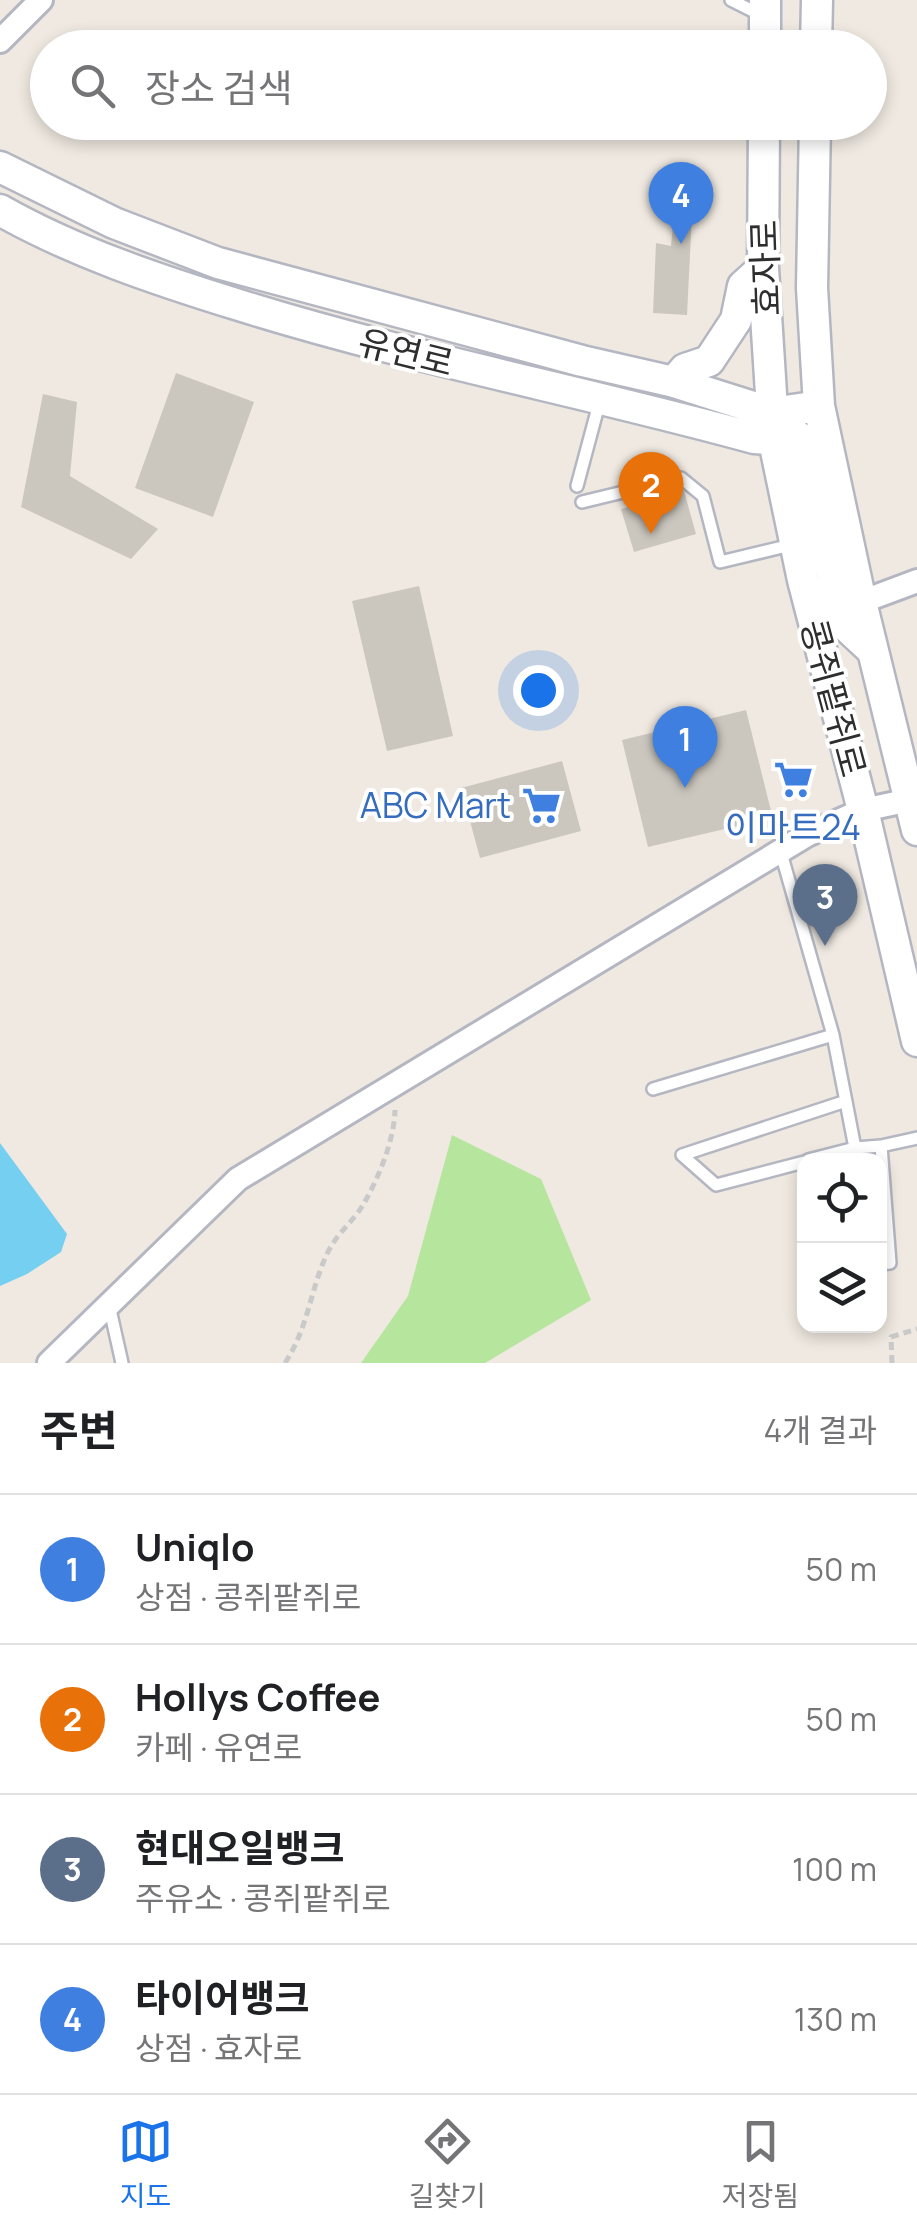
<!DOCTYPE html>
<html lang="ko">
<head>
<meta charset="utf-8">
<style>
	:root { --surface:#fff; --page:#f2f2f2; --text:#202124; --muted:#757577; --line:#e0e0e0; --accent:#1a73e8 }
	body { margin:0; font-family:Manrope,"Noto Sans KR",sans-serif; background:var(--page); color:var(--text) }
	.controls { position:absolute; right:30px; bottom:30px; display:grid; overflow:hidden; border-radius:20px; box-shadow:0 5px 15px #0003 }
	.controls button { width:90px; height:90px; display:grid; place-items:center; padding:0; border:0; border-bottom:2px solid var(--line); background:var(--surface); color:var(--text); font:50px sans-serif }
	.you { position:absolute; left:538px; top:690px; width:35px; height:35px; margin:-25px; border:8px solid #fff; border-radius:50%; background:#1a73e8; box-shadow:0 0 0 15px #1a73e833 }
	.badge { display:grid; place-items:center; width:65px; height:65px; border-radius:50%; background:var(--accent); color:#fff; font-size:32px; font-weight:700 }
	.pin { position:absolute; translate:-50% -82px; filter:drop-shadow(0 2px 5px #0008) }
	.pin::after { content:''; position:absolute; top:52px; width:35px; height:30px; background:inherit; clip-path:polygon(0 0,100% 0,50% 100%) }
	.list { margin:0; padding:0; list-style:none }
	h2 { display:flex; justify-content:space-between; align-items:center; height:130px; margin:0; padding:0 40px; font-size:42px }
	h2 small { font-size:32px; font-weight:400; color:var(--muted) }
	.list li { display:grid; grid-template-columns:65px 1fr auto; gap:30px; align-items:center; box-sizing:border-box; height:150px; padding:0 40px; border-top:2px solid var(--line) }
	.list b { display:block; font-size:38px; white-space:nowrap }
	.list p { margin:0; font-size:32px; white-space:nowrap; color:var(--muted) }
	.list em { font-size:32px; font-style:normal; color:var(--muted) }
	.icon { flex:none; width:55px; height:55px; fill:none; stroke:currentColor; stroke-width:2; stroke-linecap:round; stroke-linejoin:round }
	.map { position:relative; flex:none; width:917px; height:1363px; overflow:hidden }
	.search { position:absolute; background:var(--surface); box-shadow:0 5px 15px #0003; left:30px; right:30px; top:30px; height:110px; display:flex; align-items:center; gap:25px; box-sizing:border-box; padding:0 35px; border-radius:55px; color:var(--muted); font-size:38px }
	.sheet { height:730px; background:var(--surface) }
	nav { display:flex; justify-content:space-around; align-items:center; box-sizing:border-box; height:140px; border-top:2px solid var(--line); background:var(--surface); font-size:28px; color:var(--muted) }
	nav a { display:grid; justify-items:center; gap:5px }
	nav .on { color:var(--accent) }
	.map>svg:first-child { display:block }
	.green { fill:#b6e59e }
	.water { fill:#75cff0 }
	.building { fill:#cbc7bf }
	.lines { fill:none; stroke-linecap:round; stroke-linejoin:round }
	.lane-casing { stroke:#b4b7c1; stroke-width:16 }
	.street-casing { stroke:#b4b7c1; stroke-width:28 }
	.secondary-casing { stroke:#b4b7c1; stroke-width:35 }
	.path { stroke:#c9c9c9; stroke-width:5; stroke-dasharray:8 5; stroke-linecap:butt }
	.lane { stroke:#fff; stroke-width:11 }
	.street { stroke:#fff; stroke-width:22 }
	.secondary { stroke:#fff; stroke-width:30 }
	.labels { text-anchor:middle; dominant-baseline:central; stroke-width:8; stroke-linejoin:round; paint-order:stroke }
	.street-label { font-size:35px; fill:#2e2e2e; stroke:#fff }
	.shop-label { font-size:35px; fill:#366cbe; stroke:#fff; text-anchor:end }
</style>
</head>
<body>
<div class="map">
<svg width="917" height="1363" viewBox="0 0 917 1363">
	<rect width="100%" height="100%" fill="#efe9e1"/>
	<path class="green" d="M452 1135 541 1179 591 1300 485 1363H361L408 1296Z"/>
	<path class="water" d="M0 1143 67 1234 61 1252 27 1274 0 1286Z"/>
	<path class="building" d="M678 174H694L687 315 653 313 656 243 671 246Z
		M176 373 254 402 213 517 135 488Z
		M43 394 77 402 70 476 158 529 131 559 21 507Z
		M684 491 696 534 634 552 621 509Z
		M419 586 453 736 387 751 352 601Z
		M746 710 772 815 763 820 648 847 622 740Z
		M562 761 581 831 480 858 461 788Z"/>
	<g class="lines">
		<defs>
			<path id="lane" d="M731 0 763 16
				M577 486 600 400
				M582 502 681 478 703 496 720 562 795 544
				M781 853 833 1035 855 1148 881 1146 917 1138
				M653 1089 833 1035
				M808 1160 855 1148
				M804 1162 716 1185 682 1155 846 1101
				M880 1264 890 1263 881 1146
				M109 1305 122 1363"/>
			<path id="street" d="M0 41 41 0
				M861 602 917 581
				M49 1363 238 1179 807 835 863 810 910 800"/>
			<path id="secondary" d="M765 48V0
				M816 48 817 0
				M764 122 763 268 774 441 803 580 863 810 917 1041
				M815 122 812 288 819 406 861 602 917 830
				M0 167 114 223 218 263 582 361 674 382 772 413 819 406
				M0 210C74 252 158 280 239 305 409 358 583 391 754 438L802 441 825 437
				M674 382 685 369 709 361 736 320 743 286 763 268
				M788 428 802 441 844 624 873 651"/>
		</defs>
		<use href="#lane" class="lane-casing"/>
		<use href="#street" class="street-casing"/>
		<use href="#secondary" class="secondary-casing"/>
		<path class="path" d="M285 1363C310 1325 310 1286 330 1248 339 1232 354 1220 363 1205 379 1177 394 1141 395 1110
			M892 1363 891 1337 917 1329"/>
		<use href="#lane" class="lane"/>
		<use href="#street" class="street"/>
		<use href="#secondary" class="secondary"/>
	</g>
	<defs>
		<symbol id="supermarket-bare" viewBox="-9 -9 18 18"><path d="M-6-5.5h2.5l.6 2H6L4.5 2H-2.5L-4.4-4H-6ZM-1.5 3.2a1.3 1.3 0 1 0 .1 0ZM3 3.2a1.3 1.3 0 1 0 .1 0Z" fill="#3f7fe0" stroke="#fff" stroke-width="2.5" paint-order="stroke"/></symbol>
	</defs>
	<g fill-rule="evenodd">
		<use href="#supermarket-bare" x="766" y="752" width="55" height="55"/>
		<use href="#supermarket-bare" x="514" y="778" width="55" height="55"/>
	</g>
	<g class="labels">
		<g class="street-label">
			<text transform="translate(765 268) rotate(-92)">효자로</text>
			<text transform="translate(406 352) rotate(14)">유연로</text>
			<text transform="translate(834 698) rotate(75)">콩쥐팥쥐로</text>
		</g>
		<g class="shop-label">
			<text x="511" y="805">ABC Mart</text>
			<text x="793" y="827" text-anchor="middle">이마트24</text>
		</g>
	</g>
</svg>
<div class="controls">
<button><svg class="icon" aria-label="locate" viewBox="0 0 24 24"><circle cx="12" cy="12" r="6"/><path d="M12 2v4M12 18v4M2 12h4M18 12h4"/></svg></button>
<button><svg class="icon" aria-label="layers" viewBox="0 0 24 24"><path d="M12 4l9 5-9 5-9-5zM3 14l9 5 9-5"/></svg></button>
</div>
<div class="you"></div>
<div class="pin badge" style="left:685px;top:788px;background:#3f7fe0">1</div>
<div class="pin badge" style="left:651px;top:534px;background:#e8710a">2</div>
<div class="pin badge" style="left:825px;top:946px;background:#5c6f8a">3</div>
<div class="pin badge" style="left:681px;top:244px;background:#3f7fe0">4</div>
<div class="search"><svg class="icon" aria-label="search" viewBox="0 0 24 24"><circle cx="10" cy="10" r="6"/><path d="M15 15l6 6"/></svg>장소 검색</div>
</div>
<section class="sheet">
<h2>주변<small>4개 결과</small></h2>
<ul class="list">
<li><span class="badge" style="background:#3f7fe0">1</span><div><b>Uniqlo</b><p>상점 · 콩쥐팥쥐로</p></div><em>50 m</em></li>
<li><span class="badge" style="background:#e8710a">2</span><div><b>Hollys Coffee</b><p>카페 · 유연로</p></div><em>50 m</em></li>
<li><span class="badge" style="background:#5c6f8a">3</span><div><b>현대오일뱅크</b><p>주유소 · 콩쥐팥쥐로</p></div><em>100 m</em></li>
<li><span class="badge" style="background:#3f7fe0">4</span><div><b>타이어뱅크</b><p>상점 · 효자로</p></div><em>130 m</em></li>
</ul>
</section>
<nav>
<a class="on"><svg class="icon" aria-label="map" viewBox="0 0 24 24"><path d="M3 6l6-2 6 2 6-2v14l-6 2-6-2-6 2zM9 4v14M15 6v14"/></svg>지도</a>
<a><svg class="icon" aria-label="directions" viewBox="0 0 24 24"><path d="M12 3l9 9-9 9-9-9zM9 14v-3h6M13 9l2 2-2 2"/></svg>길찾기</a>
<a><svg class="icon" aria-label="saved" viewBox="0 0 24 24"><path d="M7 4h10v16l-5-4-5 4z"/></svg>저장됨</a>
</nav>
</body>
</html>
